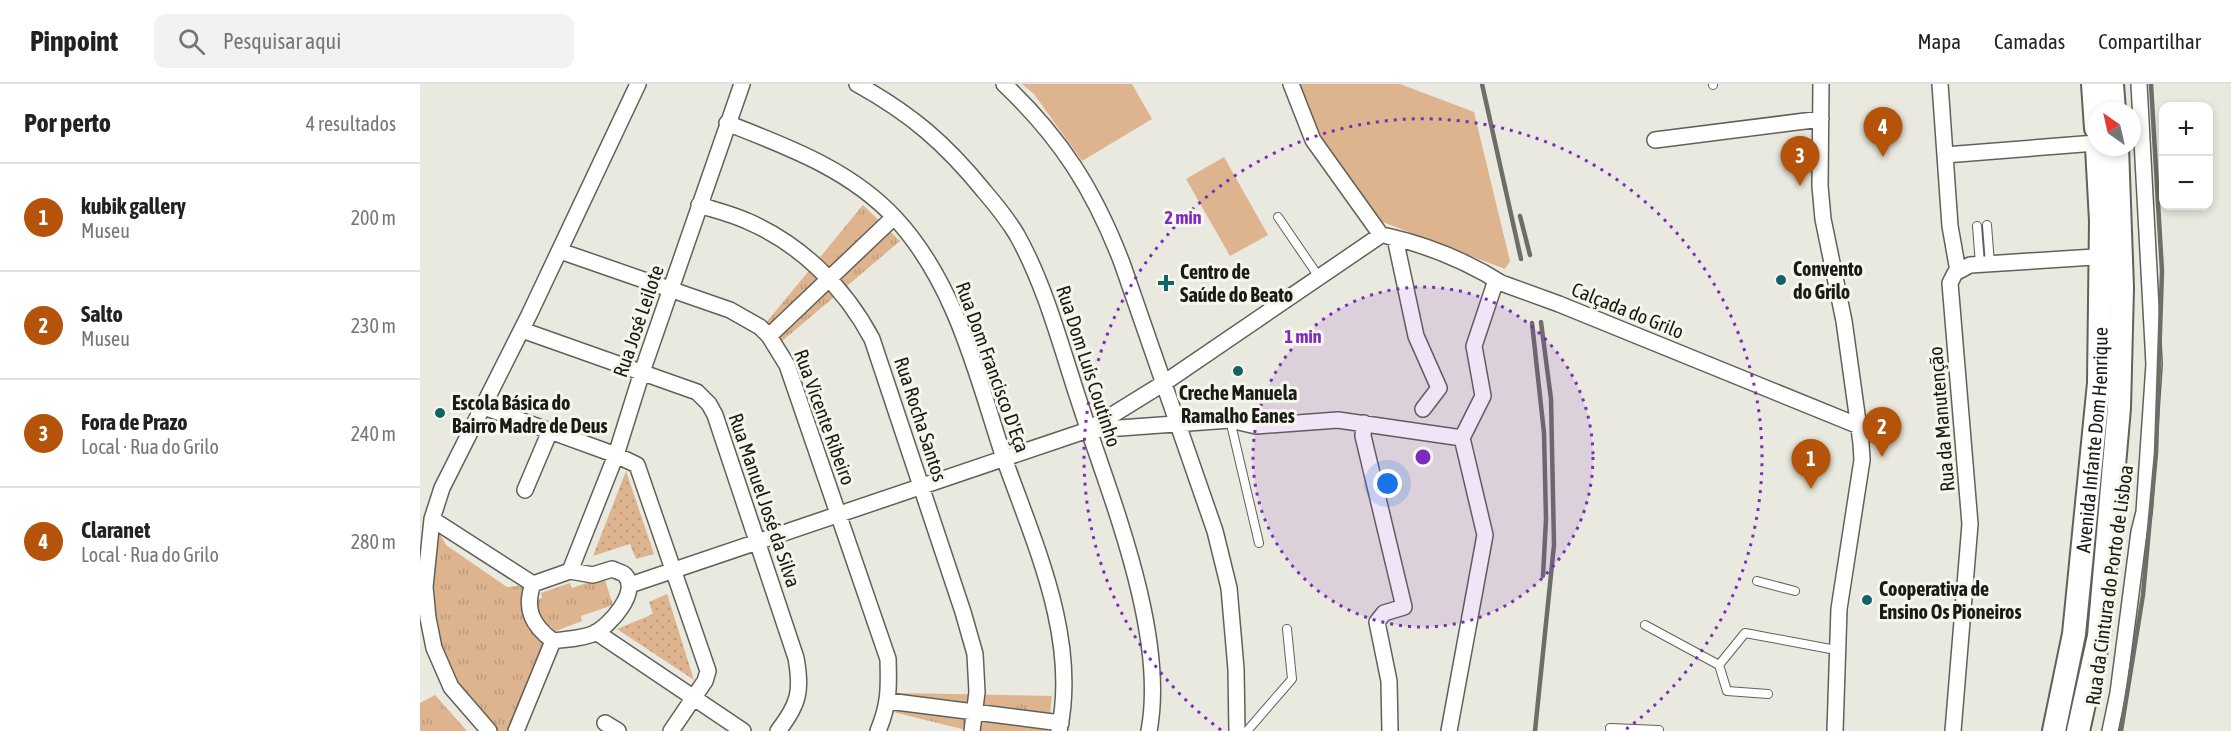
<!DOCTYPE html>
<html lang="pt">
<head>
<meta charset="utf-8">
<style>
	:root { --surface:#fff; --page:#f2f2f2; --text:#222; --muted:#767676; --line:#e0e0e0; --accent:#b45309 }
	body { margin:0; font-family:"Asap Condensed",sans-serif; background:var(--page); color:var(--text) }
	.controls { position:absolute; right:18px; top:18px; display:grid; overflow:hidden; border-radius:12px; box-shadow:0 3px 9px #0003 }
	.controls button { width:54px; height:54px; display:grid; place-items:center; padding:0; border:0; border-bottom:2px solid var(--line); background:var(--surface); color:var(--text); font:30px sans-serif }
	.compass { position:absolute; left:1667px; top:18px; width:54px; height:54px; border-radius:50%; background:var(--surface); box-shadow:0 3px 9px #0003; rotate:326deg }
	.you { position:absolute; left:968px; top:400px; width:21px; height:21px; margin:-15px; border:4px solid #fff; border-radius:50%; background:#1a73e8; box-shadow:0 0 0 9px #1a73e833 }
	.badge { display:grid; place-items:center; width:39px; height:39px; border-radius:50%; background:var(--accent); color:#fff; font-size:20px; font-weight:700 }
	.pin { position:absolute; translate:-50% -50px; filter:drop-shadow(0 2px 3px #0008) }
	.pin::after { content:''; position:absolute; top:32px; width:21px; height:18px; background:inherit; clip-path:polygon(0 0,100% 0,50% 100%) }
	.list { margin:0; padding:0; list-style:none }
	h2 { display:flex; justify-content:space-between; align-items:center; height:78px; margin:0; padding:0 24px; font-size:26px }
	h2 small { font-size:20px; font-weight:400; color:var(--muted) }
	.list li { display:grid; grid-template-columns:39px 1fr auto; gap:18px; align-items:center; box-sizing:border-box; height:108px; padding:0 24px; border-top:2px solid var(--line) }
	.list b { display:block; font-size:22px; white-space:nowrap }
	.list p { margin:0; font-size:20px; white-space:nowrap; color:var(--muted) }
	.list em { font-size:20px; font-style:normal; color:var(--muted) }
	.icon { flex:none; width:33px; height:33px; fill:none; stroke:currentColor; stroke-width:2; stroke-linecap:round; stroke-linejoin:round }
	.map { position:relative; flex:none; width:1811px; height:647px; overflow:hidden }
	header { display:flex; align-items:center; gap:36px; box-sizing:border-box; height:84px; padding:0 30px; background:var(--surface); border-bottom:2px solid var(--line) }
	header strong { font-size:28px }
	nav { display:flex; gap:33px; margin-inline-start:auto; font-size:21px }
	.search { width:420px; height:54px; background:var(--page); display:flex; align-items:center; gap:15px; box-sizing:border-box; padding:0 21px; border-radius:12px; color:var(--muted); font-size:22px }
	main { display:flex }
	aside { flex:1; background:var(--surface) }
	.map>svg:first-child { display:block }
	.grass { fill:url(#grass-dots) }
	.park { fill:url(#park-tufts) }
	.garden { fill:#ddb48e }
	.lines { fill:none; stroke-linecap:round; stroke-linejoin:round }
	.lane-casing { stroke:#626158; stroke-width:10 }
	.street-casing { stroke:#626158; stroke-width:18 }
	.primary-casing { stroke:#626158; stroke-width:26 }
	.lane { stroke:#fff; stroke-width:8 }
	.street { stroke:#fff; stroke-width:15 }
	.primary { stroke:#fff; stroke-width:22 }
	.rail { stroke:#6e6d67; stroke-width:4.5 }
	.street-bridge-casing { stroke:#626158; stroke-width:18; stroke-linecap:butt }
	.street-bridge { stroke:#fff; stroke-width:15 }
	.ring { fill:none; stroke:#7b2cbf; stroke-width:3; stroke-dasharray:3 6 }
	.poi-dot { fill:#126268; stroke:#f7f6ec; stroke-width:2 }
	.labels { text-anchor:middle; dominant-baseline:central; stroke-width:6; stroke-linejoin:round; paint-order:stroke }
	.poi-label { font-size:20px; font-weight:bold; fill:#1a1a16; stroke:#f7f6ec; text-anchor:start }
	.street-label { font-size:20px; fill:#1a1a16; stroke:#f7f6ec }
	.centre { fill:#7b2cbf; stroke:#f7f6ec; stroke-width:3 }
	.ring-label { font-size:18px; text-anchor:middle; font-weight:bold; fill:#7b2cbf; stroke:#f7f6ec; stroke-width:6; stroke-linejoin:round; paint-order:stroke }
</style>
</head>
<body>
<header>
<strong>Pinpoint</strong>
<div class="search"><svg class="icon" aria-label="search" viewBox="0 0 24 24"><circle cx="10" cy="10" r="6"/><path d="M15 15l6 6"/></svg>Pesquisar aqui</div>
<nav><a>Mapa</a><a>Camadas</a><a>Compartilhar</a></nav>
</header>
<main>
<aside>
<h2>Por perto<small>4 resultados</small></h2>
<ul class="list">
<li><span class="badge">1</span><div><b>kubik gallery</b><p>Museu</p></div><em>200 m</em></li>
<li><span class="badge">2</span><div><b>Salto</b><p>Museu</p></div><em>230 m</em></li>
<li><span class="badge">3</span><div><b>Fora de Prazo</b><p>Local · Rua do Grilo</p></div><em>240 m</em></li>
<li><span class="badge">4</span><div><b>Claranet</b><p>Local · Rua do Grilo</p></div><em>280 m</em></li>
</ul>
</aside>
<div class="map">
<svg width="1811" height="647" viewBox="0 0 1811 647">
	<defs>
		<pattern id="grass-dots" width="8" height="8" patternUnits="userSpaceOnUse" patternTransform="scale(1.5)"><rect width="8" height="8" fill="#ddb48e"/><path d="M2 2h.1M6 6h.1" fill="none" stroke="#bd9a7a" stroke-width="1.8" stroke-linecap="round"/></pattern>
		<pattern id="park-tufts" width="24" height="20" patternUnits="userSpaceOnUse" patternTransform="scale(1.5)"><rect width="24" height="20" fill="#ddb48e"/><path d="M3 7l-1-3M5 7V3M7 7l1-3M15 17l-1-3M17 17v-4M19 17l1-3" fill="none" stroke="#bd9a7a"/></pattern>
	</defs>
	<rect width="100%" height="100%" fill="#eae9df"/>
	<path class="grass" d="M206 387 234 470 216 475 210 460 173 472Z
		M247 510 274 596 197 545 233 530 229 518Z"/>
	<path class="park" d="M443 121 480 157 361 258 345 240Z
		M12 435 26 461 87 503 113 500 108 513 133 557 96 647H69L31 603 5 503Z
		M184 493 193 521 161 532 162 537 133 548 131 542 124 544 115 516 122 514 121 509 150 499 152 504Z
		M476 609 632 612 628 647H550L473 628Z
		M15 611 47 647H0V619Z"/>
	<path class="garden" d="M602 0H712L732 35 662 77 614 10Z
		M878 0H980L1054 28 1090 177 1085 185 960 137 894 47Z
		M804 73 848 151 810 172 766 95Z"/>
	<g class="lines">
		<defs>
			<path id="lane" d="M1293 0V1
				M858 133 899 193
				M1567 141 1570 180
				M1557 142 1560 180
				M810 336 839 459
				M1337 497 1375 507
				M1225 541 1299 581 1325 549 1416 566
				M1299 581 1307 607 1348 610
				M1190 644 1239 646
				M827 647 872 595 867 545"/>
			<path id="street" d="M437 0C491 30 525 59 564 107 576 121 588 136 597 151 627 205 642 267 662 326 692 417 747 551 729 647
				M584 0C641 54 674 106 702 179L795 447 809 504 816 585 817 647
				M871 0 893 56 961 151
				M1401 0 1400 102 1403 135 1424 237 1441 359 1442 376 1419 525 1415 647
				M1520 0 1530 142 1538 187
				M307 39C368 63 431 86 476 135 536 200 557 292 584 374 614 459 659 554 639 647
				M1235 56 1401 35
				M1525 71 1676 59
				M279 121C295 126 312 130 327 137 381 160 425 204 452 255L543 528 555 570 557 608 552 647
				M967 152C1007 161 1048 178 1083 200
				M975 154 996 252 1019 304 1003 325
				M140 167 310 226 340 243 349 252 367 281 468 575C469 604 469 621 458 647
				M1139 220 1439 342
				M102 246 277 308 289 320 295 331 376 574C382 607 379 620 358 647
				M349 252 474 133
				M64 323 196 371 217 381 288 587 285 597 251 647
				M944 339 943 352 984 523 964 529 957 538 969 597 970 647
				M672 346 810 336 836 342 918 336 1042 354
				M105 406 130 347
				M12 435 113 500
				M192 485C196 487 202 488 205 491 220 508 190 541 175 549 163 555 146 555 133 557 112 541 104 525 113 500L150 487 173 491Z
				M150 487 196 371 222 288 322 0
				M210 501 668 346 744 299 961 151
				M176 548 323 647
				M468 617 641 639
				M185 639 198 647
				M69 647 31 603 14 564 8 534 5 503 12 435 22 404 109 231 218 0
				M96 647 133 557
				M1029 647 1065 451 1042 354 1063 312 1054 262 1076 196
				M1533 647 1550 440 1530 199 1535 189 1550 181 1690 172
				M1690 647 1698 609 1719 448 1724 428 1734 280 1719 0"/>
			<g id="primary">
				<path d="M1673 0 1676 44"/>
				<path d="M1692 0 1694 27"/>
				<path id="s1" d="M1634 647 1654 550 1679 299 1681 137 1677 63"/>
				<path d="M1658 647 1679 552 1699 324 1702 204 1697 63"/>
			</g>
		</defs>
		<use href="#lane" class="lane-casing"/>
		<use href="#street" class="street-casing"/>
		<use href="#primary" class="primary-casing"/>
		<use href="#lane" class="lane"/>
		<use href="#street" class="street"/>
		<use href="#primary" class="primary"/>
		<path class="rail" d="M1062 0 1101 175
			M1100 132 1110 171
			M1112 239 1124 349 1126 435 1123 492
			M1115 647 1134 461 1131 315 1121 238
			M1701 647 1723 511 1736 369 1742 187 1731 0"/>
		<defs>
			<path id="street-bridge" d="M1084 200 1139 220"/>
		</defs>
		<use href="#street-bridge" class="street-bridge-casing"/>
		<use href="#street-bridge" class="street-bridge"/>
	</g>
	<circle cx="1003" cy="373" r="170" fill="#7b2cbf" fill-opacity=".12"/>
	<g class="ring">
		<circle cx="1003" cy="373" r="170"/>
		<path d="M801 646A339 339 0 1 1 1205 646"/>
	</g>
	<g class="poi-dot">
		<circle cx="1361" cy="196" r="6"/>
		<path d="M743 190h6v6h6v6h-6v6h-6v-6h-6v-6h6z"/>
		<circle cx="818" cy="287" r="6"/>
		<circle cx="20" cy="329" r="6"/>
		<circle cx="1447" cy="516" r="6"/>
	</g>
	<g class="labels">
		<g class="poi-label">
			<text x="1373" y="184">Convento<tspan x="1373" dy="23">do Grilo</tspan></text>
			<text x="760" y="187">Centro de<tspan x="760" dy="23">Saúde do Beato</tspan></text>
			<text x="818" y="308" text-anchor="middle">Creche Manuela<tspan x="818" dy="23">Ramalho Eanes</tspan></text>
			<text x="32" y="318">Escola Básica do<tspan x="32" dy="23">Bairro Madre de Deus</tspan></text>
			<text x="1459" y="504">Cooperativa de<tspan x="1459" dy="23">Ensino Os Pioneiros</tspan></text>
		</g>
		<g class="street-label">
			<text transform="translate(1208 226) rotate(22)">Calçada do Grilo</text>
			<text transform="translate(218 237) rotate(-71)">Rua José Leilote</text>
			<text transform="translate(669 282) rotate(72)">Rua Dom Luís Coutinho</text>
			<text transform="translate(573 283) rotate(70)">Rua Dom Francisco D'Eça</text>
			<text transform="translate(405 333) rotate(70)">Rua Vicente Ribeiro</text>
			<text transform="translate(501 335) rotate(72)">Rua Rocha Santos</text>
			<text transform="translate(1521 335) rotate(-95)">Rua da Manutenção</text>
			<text stroke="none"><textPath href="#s1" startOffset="294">Avenida Infante Dom Henrique</textPath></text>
			<text transform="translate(345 416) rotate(71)">Rua Manuel José da Silva</text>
			<text transform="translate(1689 501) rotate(-82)">Rua da Cintura do Porto de Lisboa</text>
		</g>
	</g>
	<circle cx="1003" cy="373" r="9" class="centre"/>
	<g class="ring-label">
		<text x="763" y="140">2 min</text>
		<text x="883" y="259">1 min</text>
	</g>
</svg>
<div class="controls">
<button>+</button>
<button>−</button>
</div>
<svg class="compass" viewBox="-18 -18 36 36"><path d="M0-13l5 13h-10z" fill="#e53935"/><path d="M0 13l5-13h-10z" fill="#767676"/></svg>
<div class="you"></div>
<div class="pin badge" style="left:1391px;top:405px">1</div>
<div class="pin badge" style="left:1462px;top:373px">2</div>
<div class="pin badge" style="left:1380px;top:102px">3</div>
<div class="pin badge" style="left:1463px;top:73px">4</div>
</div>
</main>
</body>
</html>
